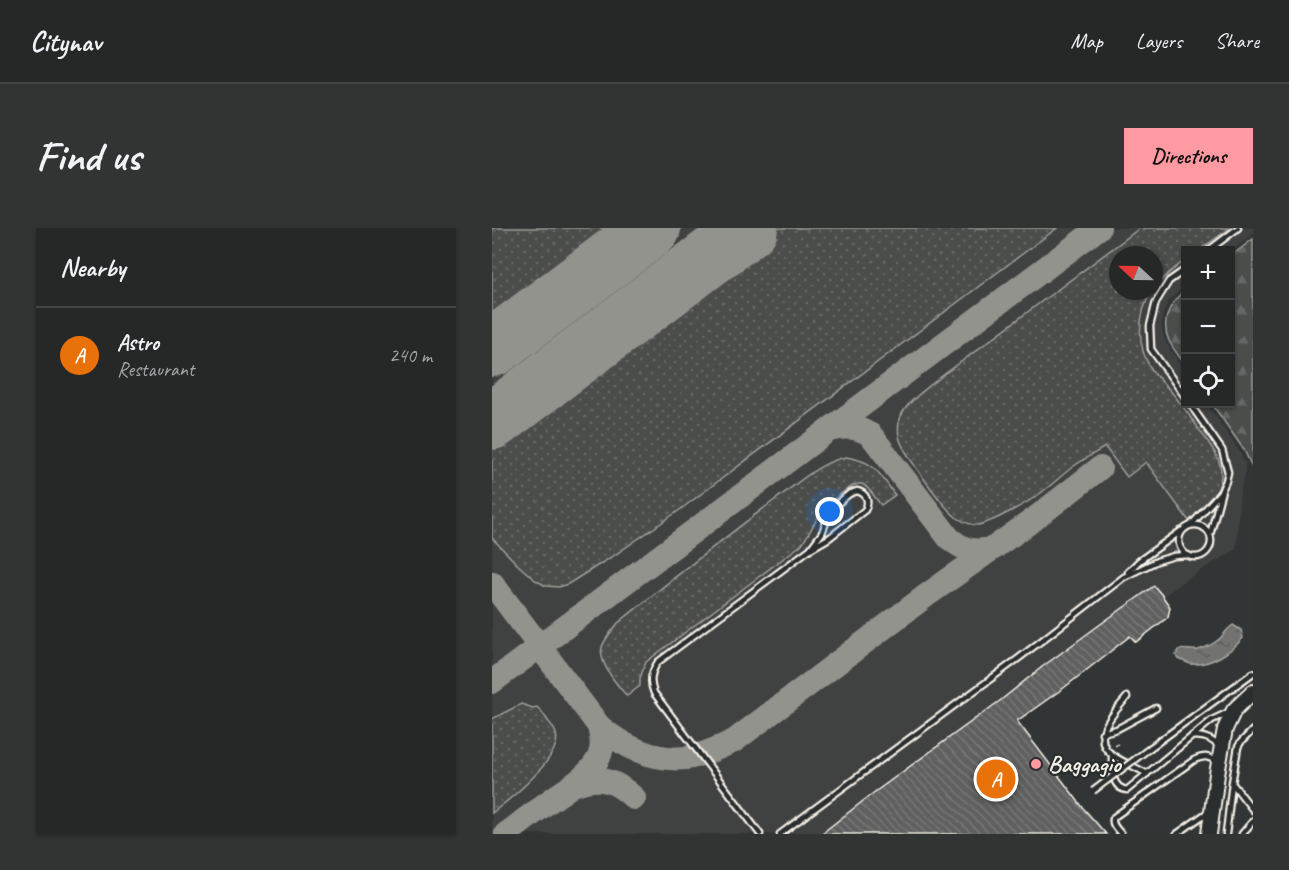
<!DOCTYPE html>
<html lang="en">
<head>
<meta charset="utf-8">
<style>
	:root { --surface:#262828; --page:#323434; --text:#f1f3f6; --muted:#a4a6a8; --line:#424445; --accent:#ff9aa2 }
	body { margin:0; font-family:Caveat,sans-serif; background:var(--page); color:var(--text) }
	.controls { position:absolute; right:18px; top:18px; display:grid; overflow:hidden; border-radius:0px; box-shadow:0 2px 4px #0004 }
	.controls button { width:54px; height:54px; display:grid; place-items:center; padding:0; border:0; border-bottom:2px solid var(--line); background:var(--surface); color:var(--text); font:30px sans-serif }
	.compass { position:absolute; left:617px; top:18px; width:54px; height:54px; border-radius:50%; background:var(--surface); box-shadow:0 2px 4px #0004; rotate:292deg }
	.you { position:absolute; left:338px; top:284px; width:21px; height:21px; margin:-15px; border:4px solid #fff; border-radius:50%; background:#1a73e8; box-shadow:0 0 0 9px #1a73e833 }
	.badge { display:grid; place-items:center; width:39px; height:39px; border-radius:50%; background:var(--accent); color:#fff; font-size:20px; font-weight:700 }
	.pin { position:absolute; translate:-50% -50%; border:3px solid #fff; box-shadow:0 2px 6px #0006 }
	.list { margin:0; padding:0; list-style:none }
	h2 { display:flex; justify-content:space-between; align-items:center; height:78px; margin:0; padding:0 24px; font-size:26px }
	h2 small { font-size:20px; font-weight:400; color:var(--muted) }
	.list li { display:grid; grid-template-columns:39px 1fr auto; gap:18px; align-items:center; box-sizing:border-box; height:96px; padding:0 24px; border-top:2px solid var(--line) }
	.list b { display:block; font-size:22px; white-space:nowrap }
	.list p { margin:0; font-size:20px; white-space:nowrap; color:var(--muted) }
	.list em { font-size:20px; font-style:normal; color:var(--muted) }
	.icon { flex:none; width:33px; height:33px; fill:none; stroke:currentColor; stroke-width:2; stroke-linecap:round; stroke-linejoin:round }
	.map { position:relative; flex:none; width:761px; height:606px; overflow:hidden; border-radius:0px }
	header { display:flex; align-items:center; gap:36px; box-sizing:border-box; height:84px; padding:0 30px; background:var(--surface); border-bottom:2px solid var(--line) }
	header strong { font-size:28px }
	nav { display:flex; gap:33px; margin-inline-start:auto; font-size:21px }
	.intro { display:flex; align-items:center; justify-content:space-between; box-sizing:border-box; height:144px; padding:0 36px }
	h1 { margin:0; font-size:42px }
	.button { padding:15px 27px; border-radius:0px; background:var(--accent); color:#111; font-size:21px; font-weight:700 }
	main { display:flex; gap:36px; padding:0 36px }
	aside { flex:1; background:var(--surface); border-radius:0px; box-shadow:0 2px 4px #0004 }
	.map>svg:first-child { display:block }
	.built { fill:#404242; fill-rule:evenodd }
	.grass { fill:url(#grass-dots); stroke:#a09f9a; stroke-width:1.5 }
	.forest { fill:url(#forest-firs); stroke:#a09f9a; stroke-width:1.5 }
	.water { fill:url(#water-ripples); stroke:#a6a5a0; stroke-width:1.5 }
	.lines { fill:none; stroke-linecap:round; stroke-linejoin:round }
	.taxiway { stroke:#93938e; stroke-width:24 }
	.runway { stroke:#93938e; stroke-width:58 }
	.building { fill:url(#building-back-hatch); stroke:#f4f1e8; stroke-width:1.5 }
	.lane-casing { stroke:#f4f1e8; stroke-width:9 }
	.secondary-casing { stroke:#f4f1e8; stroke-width:18 }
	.path { stroke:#f4f1e8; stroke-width:1.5; stroke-dasharray:4.5 4.5; stroke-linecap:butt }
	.lane { stroke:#2a2d2e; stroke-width:4.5 }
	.secondary { stroke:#2a2d2e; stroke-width:14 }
	.lane-bridge-casing { stroke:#f4f1e8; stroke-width:9; stroke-linecap:butt }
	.lane-bridge { stroke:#2a2d2e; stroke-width:4.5 }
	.poi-dot { fill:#ff9aa2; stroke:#2a2d2e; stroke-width:2 }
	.labels { text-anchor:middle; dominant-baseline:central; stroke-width:4.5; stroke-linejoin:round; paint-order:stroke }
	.poi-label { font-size:24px; font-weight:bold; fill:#f4f1e8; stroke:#2a2d2e; text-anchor:start }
</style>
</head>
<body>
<header>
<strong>Citynav</strong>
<nav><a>Map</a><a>Layers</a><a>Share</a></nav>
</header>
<div class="intro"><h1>Find us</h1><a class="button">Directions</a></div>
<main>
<aside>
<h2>Nearby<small></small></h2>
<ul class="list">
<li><span class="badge" style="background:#e8710a">A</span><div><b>Astro</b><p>Restaurant</p></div><em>240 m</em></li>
</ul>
</aside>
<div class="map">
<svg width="761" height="606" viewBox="0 0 761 606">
	<defs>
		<pattern id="grass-dots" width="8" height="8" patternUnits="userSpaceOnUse" patternTransform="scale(1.5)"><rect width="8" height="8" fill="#4b4d4c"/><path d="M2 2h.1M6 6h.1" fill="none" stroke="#666766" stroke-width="1.8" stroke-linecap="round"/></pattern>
		<pattern id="forest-firs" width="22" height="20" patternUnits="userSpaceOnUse" patternTransform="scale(1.5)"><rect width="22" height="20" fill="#4b4d4c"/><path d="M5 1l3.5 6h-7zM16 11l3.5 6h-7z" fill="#666766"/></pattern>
		<pattern id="water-ripples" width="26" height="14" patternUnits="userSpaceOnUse" patternTransform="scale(1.5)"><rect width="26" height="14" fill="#727370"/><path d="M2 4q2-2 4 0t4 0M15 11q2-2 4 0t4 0" fill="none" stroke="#5e5e5b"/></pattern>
		<pattern id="building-back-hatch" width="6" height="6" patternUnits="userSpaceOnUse" patternTransform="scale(1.5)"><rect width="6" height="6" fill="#5f605f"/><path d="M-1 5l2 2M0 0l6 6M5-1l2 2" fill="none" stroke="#777776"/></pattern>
	</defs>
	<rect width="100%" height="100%" fill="#323535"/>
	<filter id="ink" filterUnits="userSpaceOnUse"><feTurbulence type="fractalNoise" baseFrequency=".0167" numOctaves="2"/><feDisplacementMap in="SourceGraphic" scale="12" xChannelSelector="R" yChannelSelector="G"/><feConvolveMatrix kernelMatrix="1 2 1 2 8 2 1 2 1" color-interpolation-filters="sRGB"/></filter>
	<g filter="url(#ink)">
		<path class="built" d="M0 0H761V6L739 23 694 22 693 57 676 74 670 88V101L674 115 693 144 694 176H715L748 224 753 235V246L748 263 744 321 690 354 672 368 678 379 676 389 644 414 638 409 573 459 526 493 592 581 559 606H0ZM626 27H662V63H626Z"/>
		<path class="grass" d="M0 0H144L0 108Z
			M275 0H565L185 284 121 328 76 356 67 359 54 358 43 352 26 337 0 310V206Z
			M648 0H738L707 22H694L693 32 677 45 662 60V27H626V63H660C645 86 644 119 660 142 666 151 675 158 681 166 691 178 700 191 709 204 717 215 729 230 729 245 730 264 711 283 697 293L654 234 635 249 613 219C603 225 592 231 582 238 571 246 561 256 550 264 539 273 498 296 485 297 478 297 470 293 464 289 452 280 413 227 408 212 406 206 406 200 407 194 410 176 437 159 450 148Z
			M354 229C383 233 387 245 403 267L389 277C384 271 377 259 370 256 361 253 334 277 329 285 321 296 317 307 309 317L154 434 148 450V458L135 468C125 457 106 435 110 419 113 410 121 402 126 395 178 353 230 311 284 271 305 256 328 234 354 229Z
			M29 476 41 480 45 479C50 483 51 485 54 490 57 495 63 500 64 506 71 529 17 572 0 585V491Z"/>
		<path class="forest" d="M761 11V241L752 222 720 176H738L739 28Z
			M693 62V137C688 129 681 121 677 113 668 93 678 75 693 62Z"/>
		<path class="water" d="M741 397 749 402 751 410C739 424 718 438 699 436 695 435 689 432 685 430L684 427 686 422C693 420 699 423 706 422 714 420 726 414 731 407 735 402 735 401 741 397Z"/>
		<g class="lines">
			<path class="taxiway" d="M337 202C353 198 364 198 379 207L457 310C472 323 483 325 502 320
				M0 355 107 498C130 518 161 533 193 530 210 528 226 520 242 513L435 367 541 292 608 240
				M0 454 607 0
				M81 557C107 547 122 551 142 570
				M14 606C28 596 41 585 55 575 72 562 98 549 107 529 112 518 109 509 107 498"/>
			<path class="runway" d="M0 120 160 0
				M0 193 257 0"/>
		</g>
		<path class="building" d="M662 358 669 366 678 379 676 389 644 414 638 408 573 459 525 493 592 581 614 606H329L380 566 509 472 550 439 610 395Z"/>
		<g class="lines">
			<defs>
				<path id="lane" d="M717 22 746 0
					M694 41 677 53 664 74 658 98 659 121 694 170
					M698 176 730 222 736 244 734 253 730 262 718 307
					M365 263C374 265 378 273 373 282L337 310 318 321 330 305 339 281 357 266Z
					M699 297 729 264
					M687 313a16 16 0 1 1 32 0a16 16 0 1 1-32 0Z
					M636 344 647 333 689 303
					M635 469C623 484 595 511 622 528 632 535 644 539 655 546
					M610 505 625 501 664 480
					M700 508C711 508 720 510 727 519
					M658 520 761 445
					M620 527C620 541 619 560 635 562L720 492 737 484
					M740 555 761 582
					M268 606 162 465C157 453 159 444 166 434L318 321
					M288 606 527 430 632 349 665 333 682 328 696 327
					M629 606C625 601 618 595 622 589L702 532C711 528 717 527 725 535
					M685 606 716 584
					M734 606 740 555 746 519 749 514 761 502
					M750 606 761 593"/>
				<path id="secondary" d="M717 606 725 546 733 501 742 482 761 464"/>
			</defs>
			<use href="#lane" class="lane-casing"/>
			<use href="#secondary" class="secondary-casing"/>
			<path class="path" d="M623 518 626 516"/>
			<use href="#lane" class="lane"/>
			<use href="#secondary" class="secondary"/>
			<defs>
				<path id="lane-bridge" d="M601 563 658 520"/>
			</defs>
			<use href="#lane-bridge" class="lane-bridge-casing"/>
			<use href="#lane-bridge" class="lane-bridge"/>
		</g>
	</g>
	<circle class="poi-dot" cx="544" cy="536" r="6"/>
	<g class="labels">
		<g class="poi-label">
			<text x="556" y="536">Baggagio</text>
		</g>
	</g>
</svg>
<div class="controls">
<button>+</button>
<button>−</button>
<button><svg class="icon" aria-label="locate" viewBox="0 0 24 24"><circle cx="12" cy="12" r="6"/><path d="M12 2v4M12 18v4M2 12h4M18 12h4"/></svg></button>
</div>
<svg class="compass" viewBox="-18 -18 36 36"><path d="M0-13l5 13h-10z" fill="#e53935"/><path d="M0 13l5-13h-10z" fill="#a4a6a8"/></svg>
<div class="you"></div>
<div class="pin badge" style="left:504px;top:551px;background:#e8710a">A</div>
</div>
</main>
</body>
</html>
